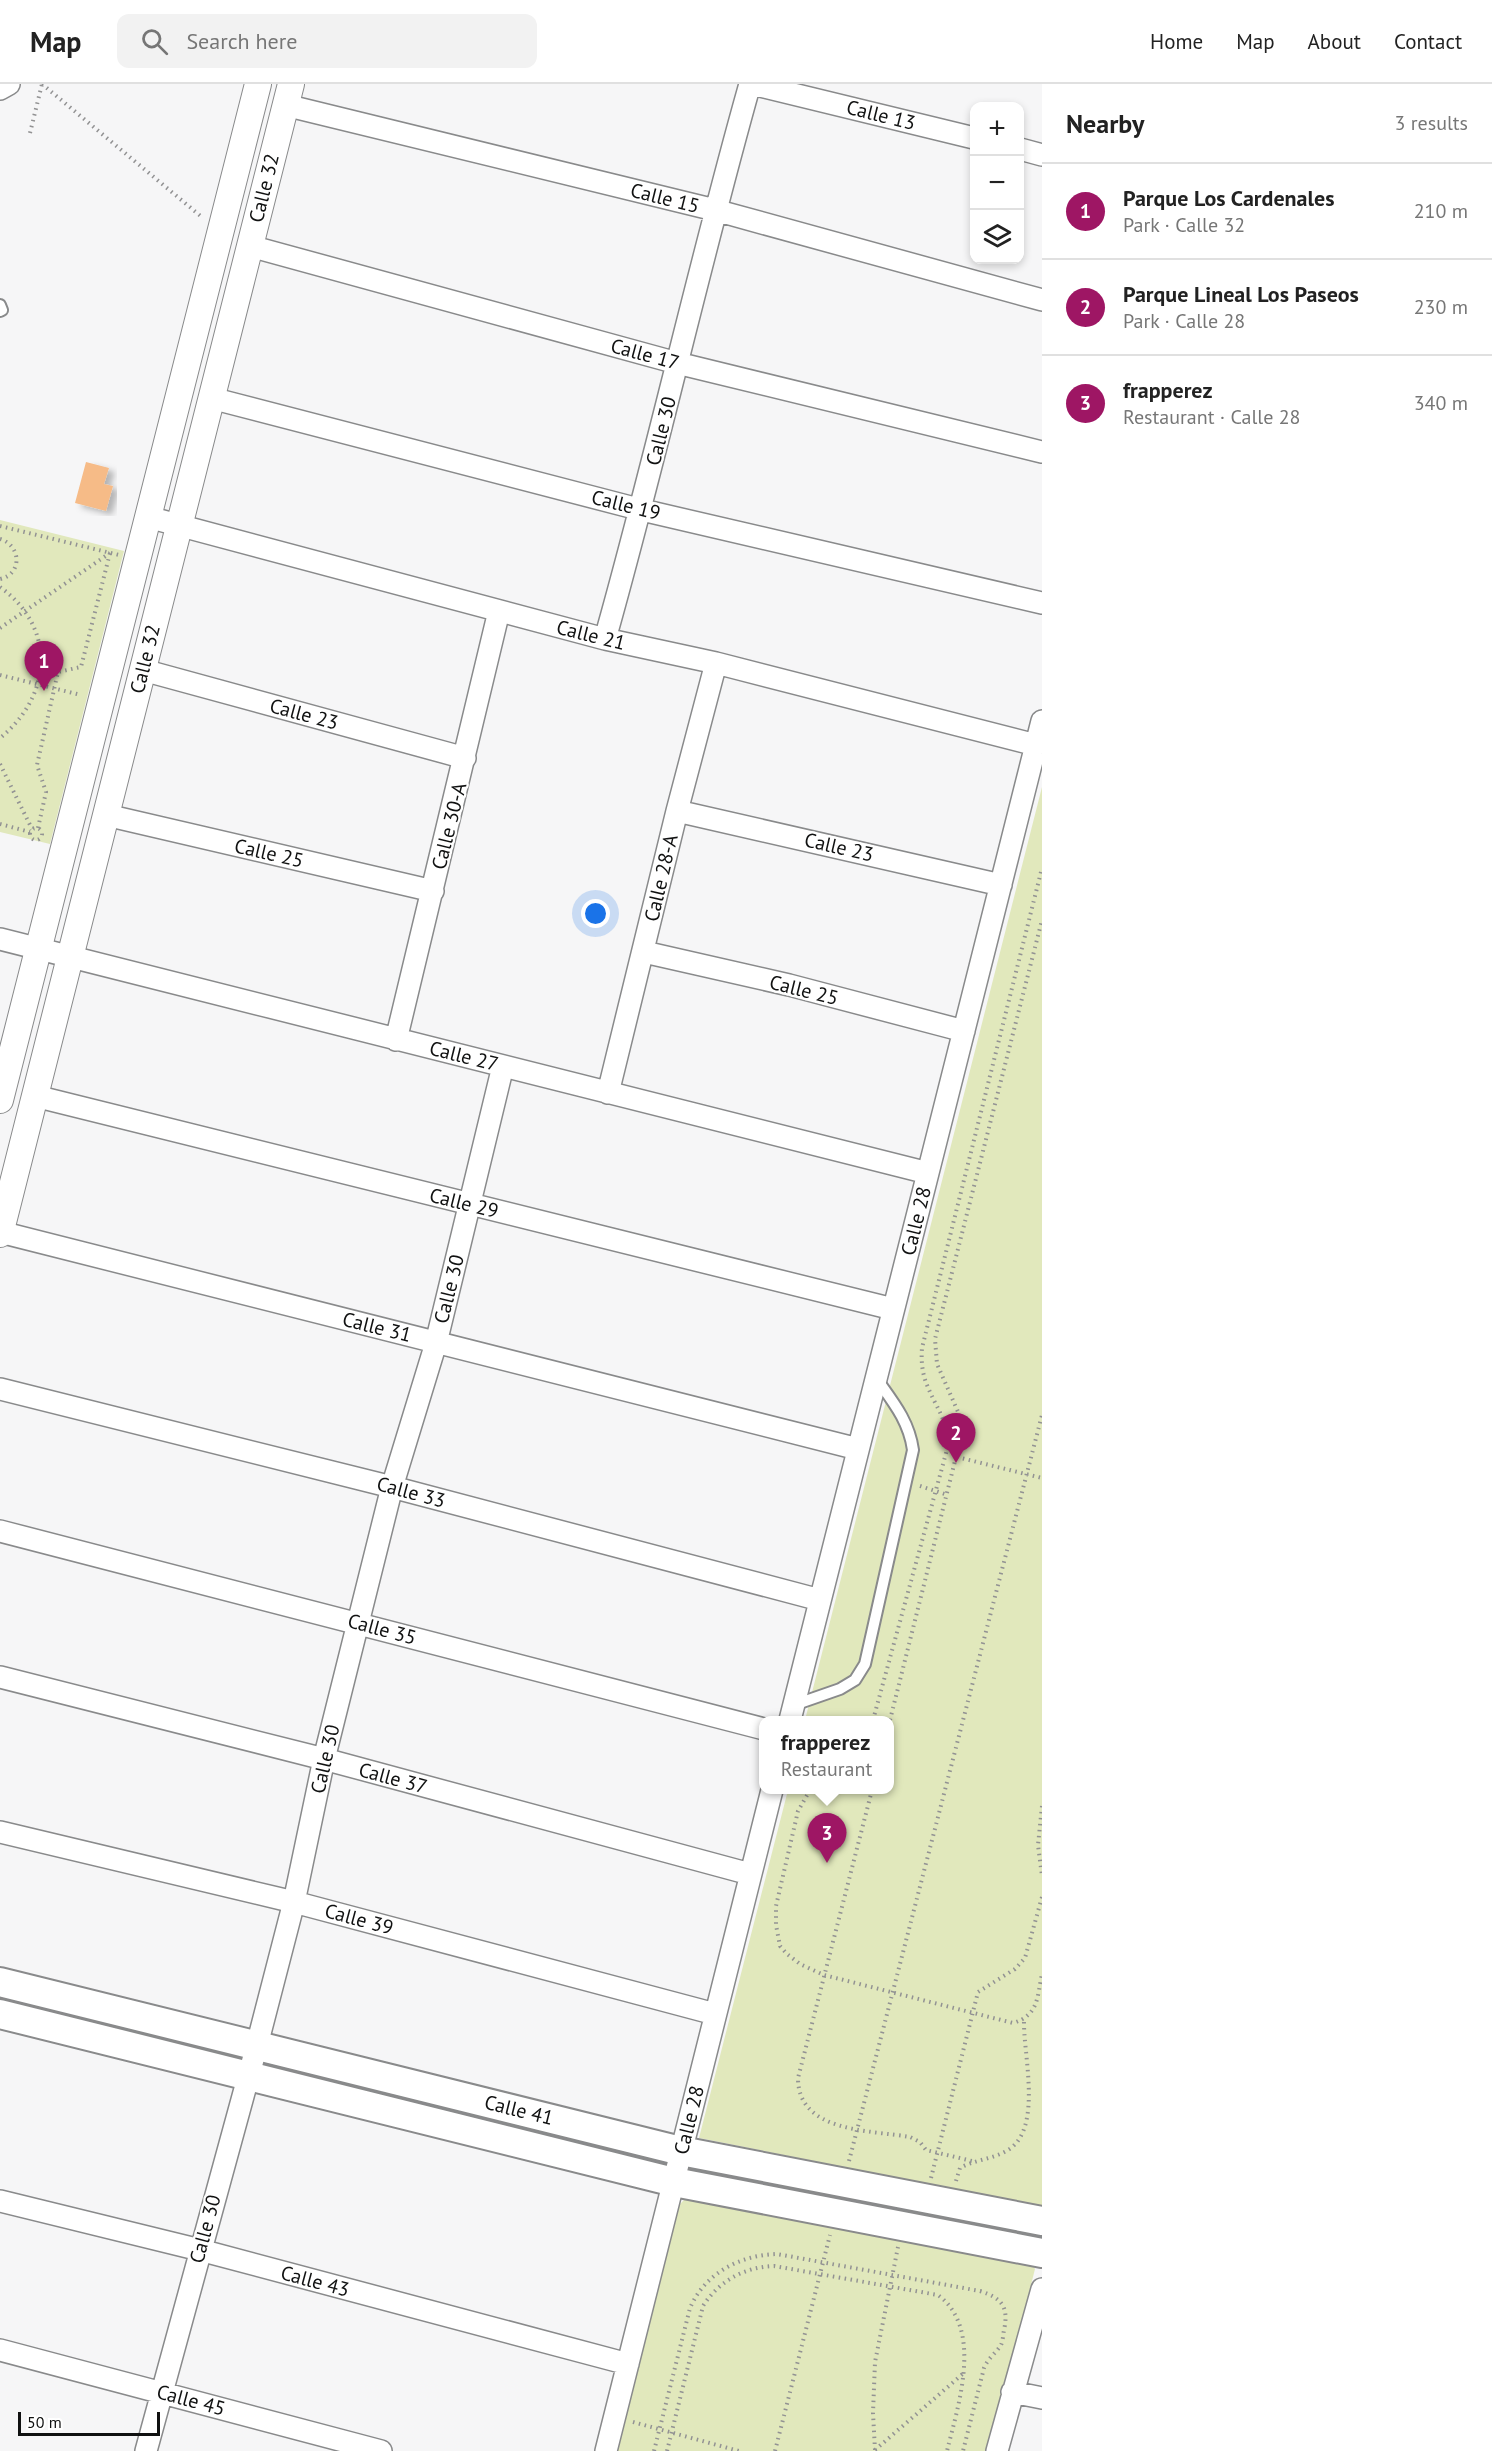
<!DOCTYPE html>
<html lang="en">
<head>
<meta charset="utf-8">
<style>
	:root { --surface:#fff; --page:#f2f2f2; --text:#222; --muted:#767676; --line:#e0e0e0; --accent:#9e1664 }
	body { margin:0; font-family:"PT Sans",sans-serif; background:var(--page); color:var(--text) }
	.controls { position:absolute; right:18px; top:18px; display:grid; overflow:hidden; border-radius:12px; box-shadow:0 3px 9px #0003 }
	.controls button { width:54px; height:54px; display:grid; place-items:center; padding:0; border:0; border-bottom:2px solid var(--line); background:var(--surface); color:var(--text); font:30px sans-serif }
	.scale { position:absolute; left:18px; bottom:15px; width:142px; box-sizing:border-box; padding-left:6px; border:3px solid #101111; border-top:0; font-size:16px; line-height:21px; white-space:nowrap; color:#101111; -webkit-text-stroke:4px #fff; paint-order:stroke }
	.you { position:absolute; left:596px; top:830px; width:21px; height:21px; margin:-15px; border:4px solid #fff; border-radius:50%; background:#1a73e8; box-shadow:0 0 0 9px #1a73e833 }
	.badge { display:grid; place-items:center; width:39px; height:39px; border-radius:50%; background:var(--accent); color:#fff; font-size:20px; font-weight:700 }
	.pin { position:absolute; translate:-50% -50px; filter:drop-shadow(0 2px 3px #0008) }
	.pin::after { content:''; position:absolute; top:32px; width:21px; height:18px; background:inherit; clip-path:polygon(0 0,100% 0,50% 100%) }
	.popup { position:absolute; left:759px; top:1632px; width:135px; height:78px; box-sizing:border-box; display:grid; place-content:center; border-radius:12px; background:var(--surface); filter:drop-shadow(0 2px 4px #0005); font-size:20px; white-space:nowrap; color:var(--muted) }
	.popup b { font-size:22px; color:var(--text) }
	.popup::after { content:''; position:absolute; left:50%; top:100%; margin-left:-12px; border:12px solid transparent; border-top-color:var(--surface) }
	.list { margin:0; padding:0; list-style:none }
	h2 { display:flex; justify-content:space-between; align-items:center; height:78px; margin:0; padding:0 24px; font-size:26px }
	h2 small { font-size:20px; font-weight:400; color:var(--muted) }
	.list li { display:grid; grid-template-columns:39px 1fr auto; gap:18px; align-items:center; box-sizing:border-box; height:96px; padding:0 24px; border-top:2px solid var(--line) }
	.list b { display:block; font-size:22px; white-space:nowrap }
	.list p { margin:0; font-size:20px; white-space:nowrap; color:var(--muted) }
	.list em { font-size:20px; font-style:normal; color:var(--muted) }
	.icon { flex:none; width:33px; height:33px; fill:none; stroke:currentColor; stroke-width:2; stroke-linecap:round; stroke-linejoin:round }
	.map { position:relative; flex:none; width:1042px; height:2367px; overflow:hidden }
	header { display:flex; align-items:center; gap:36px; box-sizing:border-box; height:84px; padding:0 30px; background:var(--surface); border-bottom:2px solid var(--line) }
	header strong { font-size:28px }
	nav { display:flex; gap:33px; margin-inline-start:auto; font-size:21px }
	.search { width:420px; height:54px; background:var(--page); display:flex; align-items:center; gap:15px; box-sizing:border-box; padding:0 21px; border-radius:12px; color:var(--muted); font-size:22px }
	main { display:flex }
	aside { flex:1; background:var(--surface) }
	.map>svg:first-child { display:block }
	.green { fill:#e1e8bc }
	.building { fill:#f6bb87; filter:url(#shadow) }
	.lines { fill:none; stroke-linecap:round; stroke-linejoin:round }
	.service-casing { stroke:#898a8b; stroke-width:14 }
	.minor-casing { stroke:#898a8b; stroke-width:24 }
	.tertiary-casing { stroke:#898a8b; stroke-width:28 }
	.secondary-casing { stroke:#898a8b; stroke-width:32 }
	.path { stroke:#929293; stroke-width:4; stroke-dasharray:1.5 4.5; stroke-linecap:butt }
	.service { stroke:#fff; stroke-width:10 }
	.minor { stroke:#fff; stroke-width:21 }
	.tertiary { stroke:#fff; stroke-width:26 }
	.secondary { stroke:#fff; stroke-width:28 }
	.labels { text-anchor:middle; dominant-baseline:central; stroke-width:4.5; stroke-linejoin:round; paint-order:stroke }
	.street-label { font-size:20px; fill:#101111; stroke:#fff }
</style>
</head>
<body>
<header>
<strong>Map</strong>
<div class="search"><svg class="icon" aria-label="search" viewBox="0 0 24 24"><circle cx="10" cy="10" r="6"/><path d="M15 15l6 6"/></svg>Search here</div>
<nav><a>Home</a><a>Map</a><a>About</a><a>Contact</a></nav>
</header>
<main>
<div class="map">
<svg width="1042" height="2367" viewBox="0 0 1042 2367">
	<defs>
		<filter id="shadow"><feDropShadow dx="6" dy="4" stdDeviation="3" flood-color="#0004"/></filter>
	</defs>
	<rect width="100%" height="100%" fill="#f6f6f7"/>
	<path class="green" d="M0 436 124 467 50 760 0 748Z
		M1042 703V2121L1041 2123 699 2054 788 1706H890V1636H805Z
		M686 2114 1029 2175 1035 2185 989 2367H614L675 2125Z"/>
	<path class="building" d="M86 378 109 384 104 400 113 402 106 427 75 419Z"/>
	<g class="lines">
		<defs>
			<path id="service" d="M0 221 2 226 0 227
				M794 1621 840 1605 855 1596 865 1580 913 1366C909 1337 893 1318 876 1294"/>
			<path id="minor" d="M752 0 974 54
				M0 5 9 0
				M285 21 715 126 1042 216
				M1020 65 1042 71
				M250 162 677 279 1042 368
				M211 314 642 426 1042 519
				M148 433 605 555 716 579 1036 661
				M605 555C657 371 698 184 750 0
				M143 586 465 674
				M677 727 1001 801
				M106 731 433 807
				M0 855 928 1089
				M644 868 789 901 964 947
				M396 956 499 527
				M608 1009 677 727 716 579
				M35 1012 893 1225
				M0 1148 858 1365
				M0 1305 392 1403 820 1516
				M0 1447 764 1645
				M0 1593 324 1675 750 1790
				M790 1636 1042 637
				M0 1748 294 1818 715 1930
				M0 2117 200 2166 628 2280
				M0 2266 381 2367
				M1012 2308 1042 2314
				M146 2367 257 1961 294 1818 324 1675 392 1403 436 1259 503 982
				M606 2367 772 1706
				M997 2367 1042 2205"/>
			<path id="tertiary" d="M0 1016 258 0
				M0 1150 291 0"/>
			<path id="secondary" d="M0 1898 681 2067 1042 2137
				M0 1930 674 2098 1042 2169"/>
		</defs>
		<use href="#service" class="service-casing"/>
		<use href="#minor" class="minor-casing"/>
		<use href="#tertiary" class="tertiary-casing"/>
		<use href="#secondary" class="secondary-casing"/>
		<path class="path" d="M42 0 203 134
			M30 49 42 0
			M0 442 119 471
			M0 455C21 461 23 490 0 495
			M0 503C57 544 52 612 0 654
			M0 544 110 469
			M0 591 81 611
			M0 680 32 745
			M0 740 30 748
			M30 750a6 6 0 1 1 12 0a6 6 0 1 1-12 0Z
			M38 744 46 708 37 681 58 588 81 583 110 469
			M957 1373 1042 1394
			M920 1402 948 1411
			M873 1636 948 1362C948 1336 936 1324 927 1301 922 1289 921 1276 922 1264L1042 784
			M890 1636 961 1353 959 1330 937 1280 935 1255 1042 836
			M810 1706 798 1727 776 1822V1841L780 1862 787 1870 800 1880 824 1891 1013 1939C1039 1931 1037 1913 1042 1890
			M872 1706 798 1994C798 2049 871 2046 910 2053L920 2058 926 2066 972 2077
			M1042 1722 1038 1761 1042 1792
			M849 2077 1042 1331
			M931 2094 978 1908 1015 1885 1025 1874 1042 1813
			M956 2097 960 2084C976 2075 996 2075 1011 2064 1042 2040 1023 1969 1024 1936
			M633 2338 739 2367
			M875 2366 873 2329 875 2278 898 2163
			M875 2366 965 2288
			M654 2367 690 2224C705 2189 740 2171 777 2170L980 2207C1002 2214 1009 2223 1004 2246 1003 2251 1003 2257 1001 2261 997 2268 988 2274 984 2284L963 2367
			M667 2367 703 2222C719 2197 744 2183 774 2182L938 2211C984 2245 958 2322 947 2367
			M775 2367 830 2151"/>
		<use href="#service" class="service"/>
		<use href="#minor" class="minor"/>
		<use href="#tertiary" class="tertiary"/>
		<use href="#secondary" class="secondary"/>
	</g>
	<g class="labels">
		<g class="street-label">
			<text transform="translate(881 31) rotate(14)">Calle 13</text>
			<text transform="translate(264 104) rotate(-76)">Calle 32</text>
			<text transform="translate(665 114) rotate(14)">Calle 15</text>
			<text transform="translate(645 270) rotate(15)">Calle 17</text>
			<text transform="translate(661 347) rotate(-76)">Calle 30</text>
			<text transform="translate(626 421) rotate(14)">Calle 19</text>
			<text transform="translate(591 551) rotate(14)">Calle 21</text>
			<text transform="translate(145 575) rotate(-76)">Calle 32</text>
			<text transform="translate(304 630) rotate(15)">Calle 23</text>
			<text transform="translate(449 742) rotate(-76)">Calle 30-A</text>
			<text transform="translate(839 763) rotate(13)">Calle 23</text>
			<text transform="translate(269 769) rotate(13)">Calle 25</text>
			<text transform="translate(661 794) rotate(-77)">Calle 28-A</text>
			<text transform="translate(804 906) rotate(14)">Calle 25</text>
			<text transform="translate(464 972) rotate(14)">Calle 27</text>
			<text transform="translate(464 1119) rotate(14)">Calle 29</text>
			<text transform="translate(916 1137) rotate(-76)">Calle 28</text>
			<text transform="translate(449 1205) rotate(-76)">Calle 30</text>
			<text transform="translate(377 1243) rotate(14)">Calle 31</text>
			<text transform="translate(411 1408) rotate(15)">Calle 33</text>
			<text transform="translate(382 1545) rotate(15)">Calle 35</text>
			<text transform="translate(325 1675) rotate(-77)">Calle 30</text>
			<text transform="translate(393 1694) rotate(15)">Calle 37</text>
			<text transform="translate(359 1835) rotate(15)">Calle 39</text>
			<text transform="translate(519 2026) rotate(14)">Calle 41</text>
			<text transform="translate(689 2036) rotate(-76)">Calle 28</text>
			<text transform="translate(205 2145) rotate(-75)">Calle 30</text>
			<text transform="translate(315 2197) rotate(15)">Calle 43</text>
			<text transform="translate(191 2316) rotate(15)">Calle 45</text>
		</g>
	</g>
</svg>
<div class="controls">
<button>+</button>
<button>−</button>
<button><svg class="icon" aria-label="layers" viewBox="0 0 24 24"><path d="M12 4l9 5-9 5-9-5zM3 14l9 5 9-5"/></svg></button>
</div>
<div class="scale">50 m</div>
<div class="you"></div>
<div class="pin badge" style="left:44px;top:607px">1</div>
<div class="pin badge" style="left:956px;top:1379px">2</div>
<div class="pin badge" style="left:827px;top:1779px">3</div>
<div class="popup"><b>frapperez</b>Restaurant</div>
</div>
<aside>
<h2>Nearby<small>3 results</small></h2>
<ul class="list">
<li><span class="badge">1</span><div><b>Parque Los Cardenales</b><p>Park · Calle 32</p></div><em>210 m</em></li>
<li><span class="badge">2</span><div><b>Parque Lineal Los Paseos</b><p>Park · Calle 28</p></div><em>230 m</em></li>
<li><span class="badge">3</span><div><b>frapperez</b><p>Restaurant · Calle 28</p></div><em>340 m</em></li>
</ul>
</aside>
</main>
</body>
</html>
